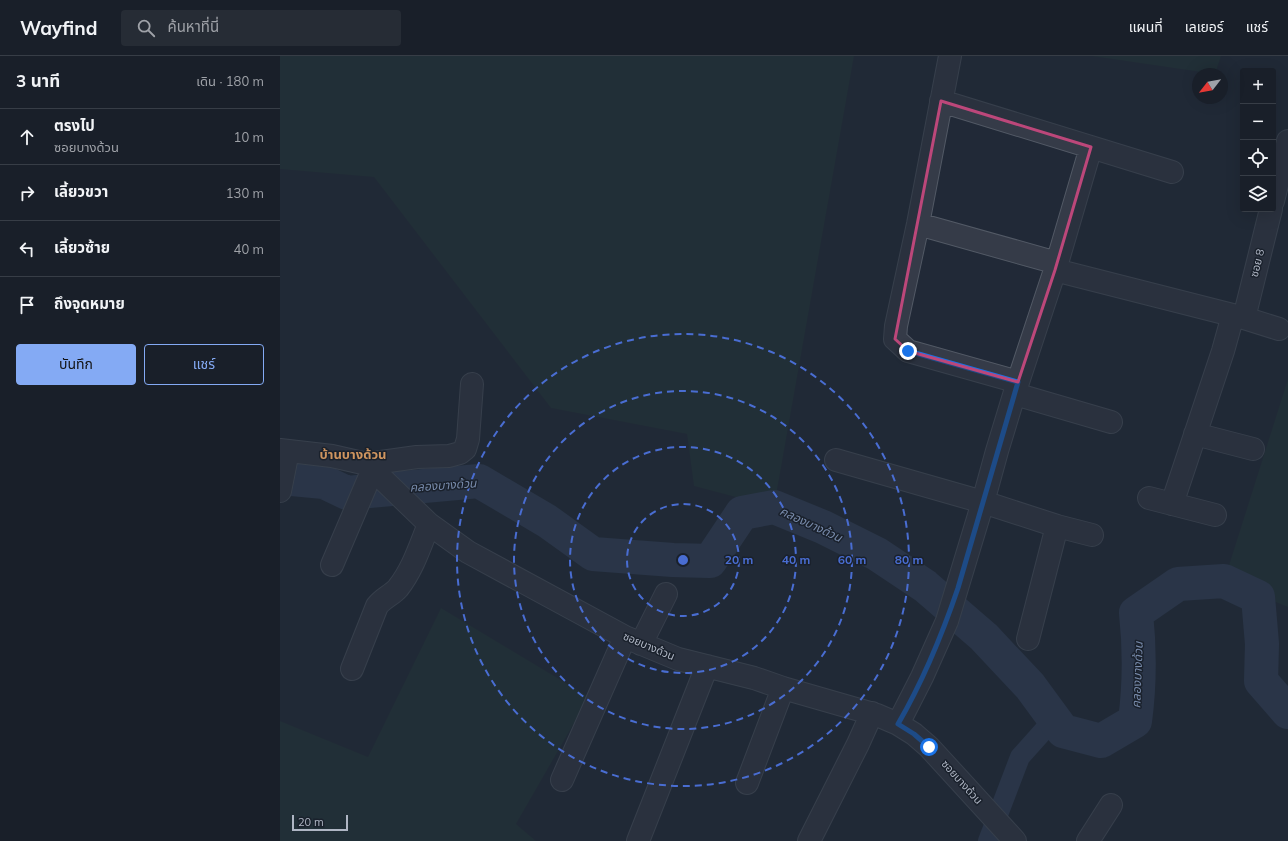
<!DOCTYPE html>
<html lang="th">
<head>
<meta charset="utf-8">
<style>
	:root { --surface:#191f29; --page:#262c35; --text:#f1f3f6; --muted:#9fa2a8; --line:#373d46; --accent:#84aaf4 }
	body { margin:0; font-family:Mulish,"Noto Sans Thai",sans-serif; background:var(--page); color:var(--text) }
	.controls { position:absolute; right:12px; top:12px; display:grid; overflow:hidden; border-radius:4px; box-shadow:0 4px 16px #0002 }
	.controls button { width:36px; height:36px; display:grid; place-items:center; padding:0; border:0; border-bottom:1px solid var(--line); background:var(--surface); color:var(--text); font:20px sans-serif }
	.compass { position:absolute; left:912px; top:12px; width:36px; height:36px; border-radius:50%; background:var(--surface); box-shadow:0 4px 16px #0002; rotate:239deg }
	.scale { position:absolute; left:12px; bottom:10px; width:56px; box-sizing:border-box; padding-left:4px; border:2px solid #afb6c4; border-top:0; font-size:11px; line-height:14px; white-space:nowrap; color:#afb6c4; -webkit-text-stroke:3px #1a212c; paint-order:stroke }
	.stop { position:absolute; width:12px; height:12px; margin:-9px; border:3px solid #1a73e8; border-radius:50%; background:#fff }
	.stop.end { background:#1a73e8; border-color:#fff; box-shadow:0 1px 4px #0008 }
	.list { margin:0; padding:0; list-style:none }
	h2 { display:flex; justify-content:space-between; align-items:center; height:52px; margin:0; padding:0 16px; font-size:17px }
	h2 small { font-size:13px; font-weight:400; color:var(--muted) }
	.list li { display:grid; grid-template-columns:26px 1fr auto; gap:12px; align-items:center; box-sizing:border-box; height:56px; padding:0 16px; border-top:1px solid var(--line) }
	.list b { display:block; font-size:15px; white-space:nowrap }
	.list p { margin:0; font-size:13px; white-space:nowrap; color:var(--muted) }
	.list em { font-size:13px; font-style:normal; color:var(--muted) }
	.actions { display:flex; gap:8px; padding:12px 16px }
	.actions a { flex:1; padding:9px 0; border:1px solid var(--accent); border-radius:4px; text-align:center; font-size:14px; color:var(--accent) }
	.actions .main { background:var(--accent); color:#111 }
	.icon { flex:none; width:22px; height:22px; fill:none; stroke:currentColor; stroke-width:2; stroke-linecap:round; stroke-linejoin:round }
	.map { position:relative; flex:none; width:1008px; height:785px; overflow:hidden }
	header { display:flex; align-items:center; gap:24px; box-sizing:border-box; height:56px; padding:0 20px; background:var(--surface); border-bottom:1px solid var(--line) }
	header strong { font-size:19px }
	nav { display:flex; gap:22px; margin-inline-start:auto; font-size:14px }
	.search { width:280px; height:36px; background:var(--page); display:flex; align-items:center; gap:10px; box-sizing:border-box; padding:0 14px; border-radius:4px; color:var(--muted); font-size:15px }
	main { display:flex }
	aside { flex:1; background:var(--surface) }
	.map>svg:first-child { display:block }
	.green { fill:#233538 }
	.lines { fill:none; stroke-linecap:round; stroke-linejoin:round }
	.canal { stroke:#35445e; stroke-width:20 }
	.river { stroke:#35445e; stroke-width:34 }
	.minor-casing { stroke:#525965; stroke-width:24 }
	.minor { stroke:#353b48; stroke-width:22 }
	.route { stroke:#1a73e8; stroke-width:5 }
	.marked { fill:none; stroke:#bc477a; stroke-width:3; stroke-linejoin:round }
	.ring { fill:none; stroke:#496dd2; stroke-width:2; stroke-dasharray:7 5 }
	.labels { text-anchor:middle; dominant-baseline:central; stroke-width:3; stroke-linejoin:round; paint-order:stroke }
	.street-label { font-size:11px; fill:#afb6c4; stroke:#1a212c }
	.water-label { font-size:12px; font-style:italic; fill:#788bab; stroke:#1a212c }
	.quarter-label { font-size:13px; font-weight:bold; fill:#cf955f; stroke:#1a212c }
	.centre { fill:#496dd2; stroke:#1a212c; stroke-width:2 }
	.ring-label { font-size:12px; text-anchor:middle; font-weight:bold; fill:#496dd2; stroke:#1a212c; stroke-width:3; stroke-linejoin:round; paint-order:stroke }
</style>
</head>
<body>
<header>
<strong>Wayfind</strong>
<div class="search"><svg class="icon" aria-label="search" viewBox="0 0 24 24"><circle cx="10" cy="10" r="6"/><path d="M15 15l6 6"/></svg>ค้นหาที่นี่</div>
<nav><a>แผนที่</a><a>เลเยอร์</a><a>แชร์</a></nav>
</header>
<main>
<aside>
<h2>3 นาที<small>เดิน · 180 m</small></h2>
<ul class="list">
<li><svg class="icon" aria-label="ahead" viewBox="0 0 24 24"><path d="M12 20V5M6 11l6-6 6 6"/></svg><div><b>ตรงไป</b><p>ซอยบางด้วน</p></div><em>10 m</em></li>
<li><svg class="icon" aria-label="right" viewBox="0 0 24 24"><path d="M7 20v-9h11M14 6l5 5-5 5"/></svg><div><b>เลี้ยวขวา</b></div><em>130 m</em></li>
<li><svg class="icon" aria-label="left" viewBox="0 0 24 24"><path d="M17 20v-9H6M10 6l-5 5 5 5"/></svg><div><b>เลี้ยวซ้าย</b></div><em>40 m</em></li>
<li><svg class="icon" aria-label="arrive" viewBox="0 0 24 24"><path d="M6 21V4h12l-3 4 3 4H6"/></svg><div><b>ถึงจุดหมาย</b></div></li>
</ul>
<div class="actions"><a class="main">บันทึก</a><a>แชร์</a></div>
</aside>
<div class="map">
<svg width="1008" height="785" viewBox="0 0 1008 785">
	<rect width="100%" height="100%" fill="#212937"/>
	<path class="green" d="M0 0H574L494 451 414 430 407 378 271 352 94 121 0 113Z
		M812 0H941L935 18Z
		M1008 323V551L944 525Z
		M161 552 309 641 236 768 256 785H0V665L88 701Z"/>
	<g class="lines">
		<path class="canal" d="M708 785 740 701 774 663"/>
		<path class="river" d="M0 422 44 426 67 437 199 425 267 465 313 498 393 504 430 505 462 457 494 451 543 471 597 498 645 530 704 581 750 630 783 675 821 685 855 665C860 627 860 594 856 557L898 528 944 525 978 541 982 588 981 625 1008 656"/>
		<defs>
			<path id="minor" d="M670 0 638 168 616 270 615 283 628 295 738 326
				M661 45 892 116
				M993 145 1008 85
				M638 168 777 207
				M775 214 964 262 999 273
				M964 262 991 153
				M735 338 831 366
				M915 378 973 393
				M0 394 52 400 87 408 149 468 188 496 345 581 398 603 474 622 503 632 597 659 618 668 634 678 649 691 735 785
				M556 404 703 446 777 470 812 479
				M87 408 137 401 169 400 180 397 185 393 188 383 192 328
				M0 435 8 395
				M869 442 935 459
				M892 448 943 295 953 259
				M52 509 93 413
				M748 583 777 470
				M361 588 386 538
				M72 613 97 550C103 542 112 539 118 532 133 513 140 490 149 468
				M618 668 642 621 667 565 703 446 717 395 738 326 775 214 811 91
				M282 724 345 581
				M467 727 503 632
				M358 785 427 610
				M529 785 578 688 592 657
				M808 785 831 749"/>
		</defs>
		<use href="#minor" class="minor-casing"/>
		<use href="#minor" class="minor"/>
	</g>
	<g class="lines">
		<path class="route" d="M628 295 738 326 678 532C662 579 643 625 618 668L634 678 649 691"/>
	</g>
	<path d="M0 0H1008V785H0ZM661 45 811 91 775 214 738 326 628 295 615 283Z" fill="#212937" fill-opacity=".55" fill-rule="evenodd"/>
	<path class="marked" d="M661 45 811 91 775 214 738 326 628 295 615 283Z"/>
	<g class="ring">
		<circle cx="403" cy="504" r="56"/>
		<circle cx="403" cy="504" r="113"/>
		<circle cx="403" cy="504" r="169"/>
		<circle cx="403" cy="504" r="226"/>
	</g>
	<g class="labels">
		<g class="street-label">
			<text transform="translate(977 207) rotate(-76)">ซอย 8</text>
			<text transform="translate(369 590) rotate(23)">ซอยบางด้วน</text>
			<text transform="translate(682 726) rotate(48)">ซอยบางด้วน</text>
		</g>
		<g class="water-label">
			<text transform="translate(163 429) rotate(-4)">คลองบางด้วน</text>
			<text transform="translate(531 468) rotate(25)">คลองบางด้วน</text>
			<text transform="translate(857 619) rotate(-88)">คลองบางด้วน</text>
		</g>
		<g class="quarter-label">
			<text x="73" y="398">บ้านบางด้วน</text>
		</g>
	</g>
	<circle cx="403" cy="504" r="6" class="centre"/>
	<g class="ring-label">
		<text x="459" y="508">20 m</text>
		<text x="516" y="508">40 m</text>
		<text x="572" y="508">60 m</text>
		<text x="629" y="508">80 m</text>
	</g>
</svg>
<div class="controls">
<button>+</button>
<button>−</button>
<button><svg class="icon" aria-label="locate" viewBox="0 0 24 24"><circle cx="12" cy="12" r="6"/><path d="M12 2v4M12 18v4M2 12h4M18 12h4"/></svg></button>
<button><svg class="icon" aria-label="layers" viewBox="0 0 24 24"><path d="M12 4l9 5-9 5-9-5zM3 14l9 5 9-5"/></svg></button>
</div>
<svg class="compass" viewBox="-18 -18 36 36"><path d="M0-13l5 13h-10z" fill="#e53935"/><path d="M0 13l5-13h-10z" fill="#9fa2a8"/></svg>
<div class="scale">20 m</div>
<div class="stop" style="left:649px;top:691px"></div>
<div class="stop end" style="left:628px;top:295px"></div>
</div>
</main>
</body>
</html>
